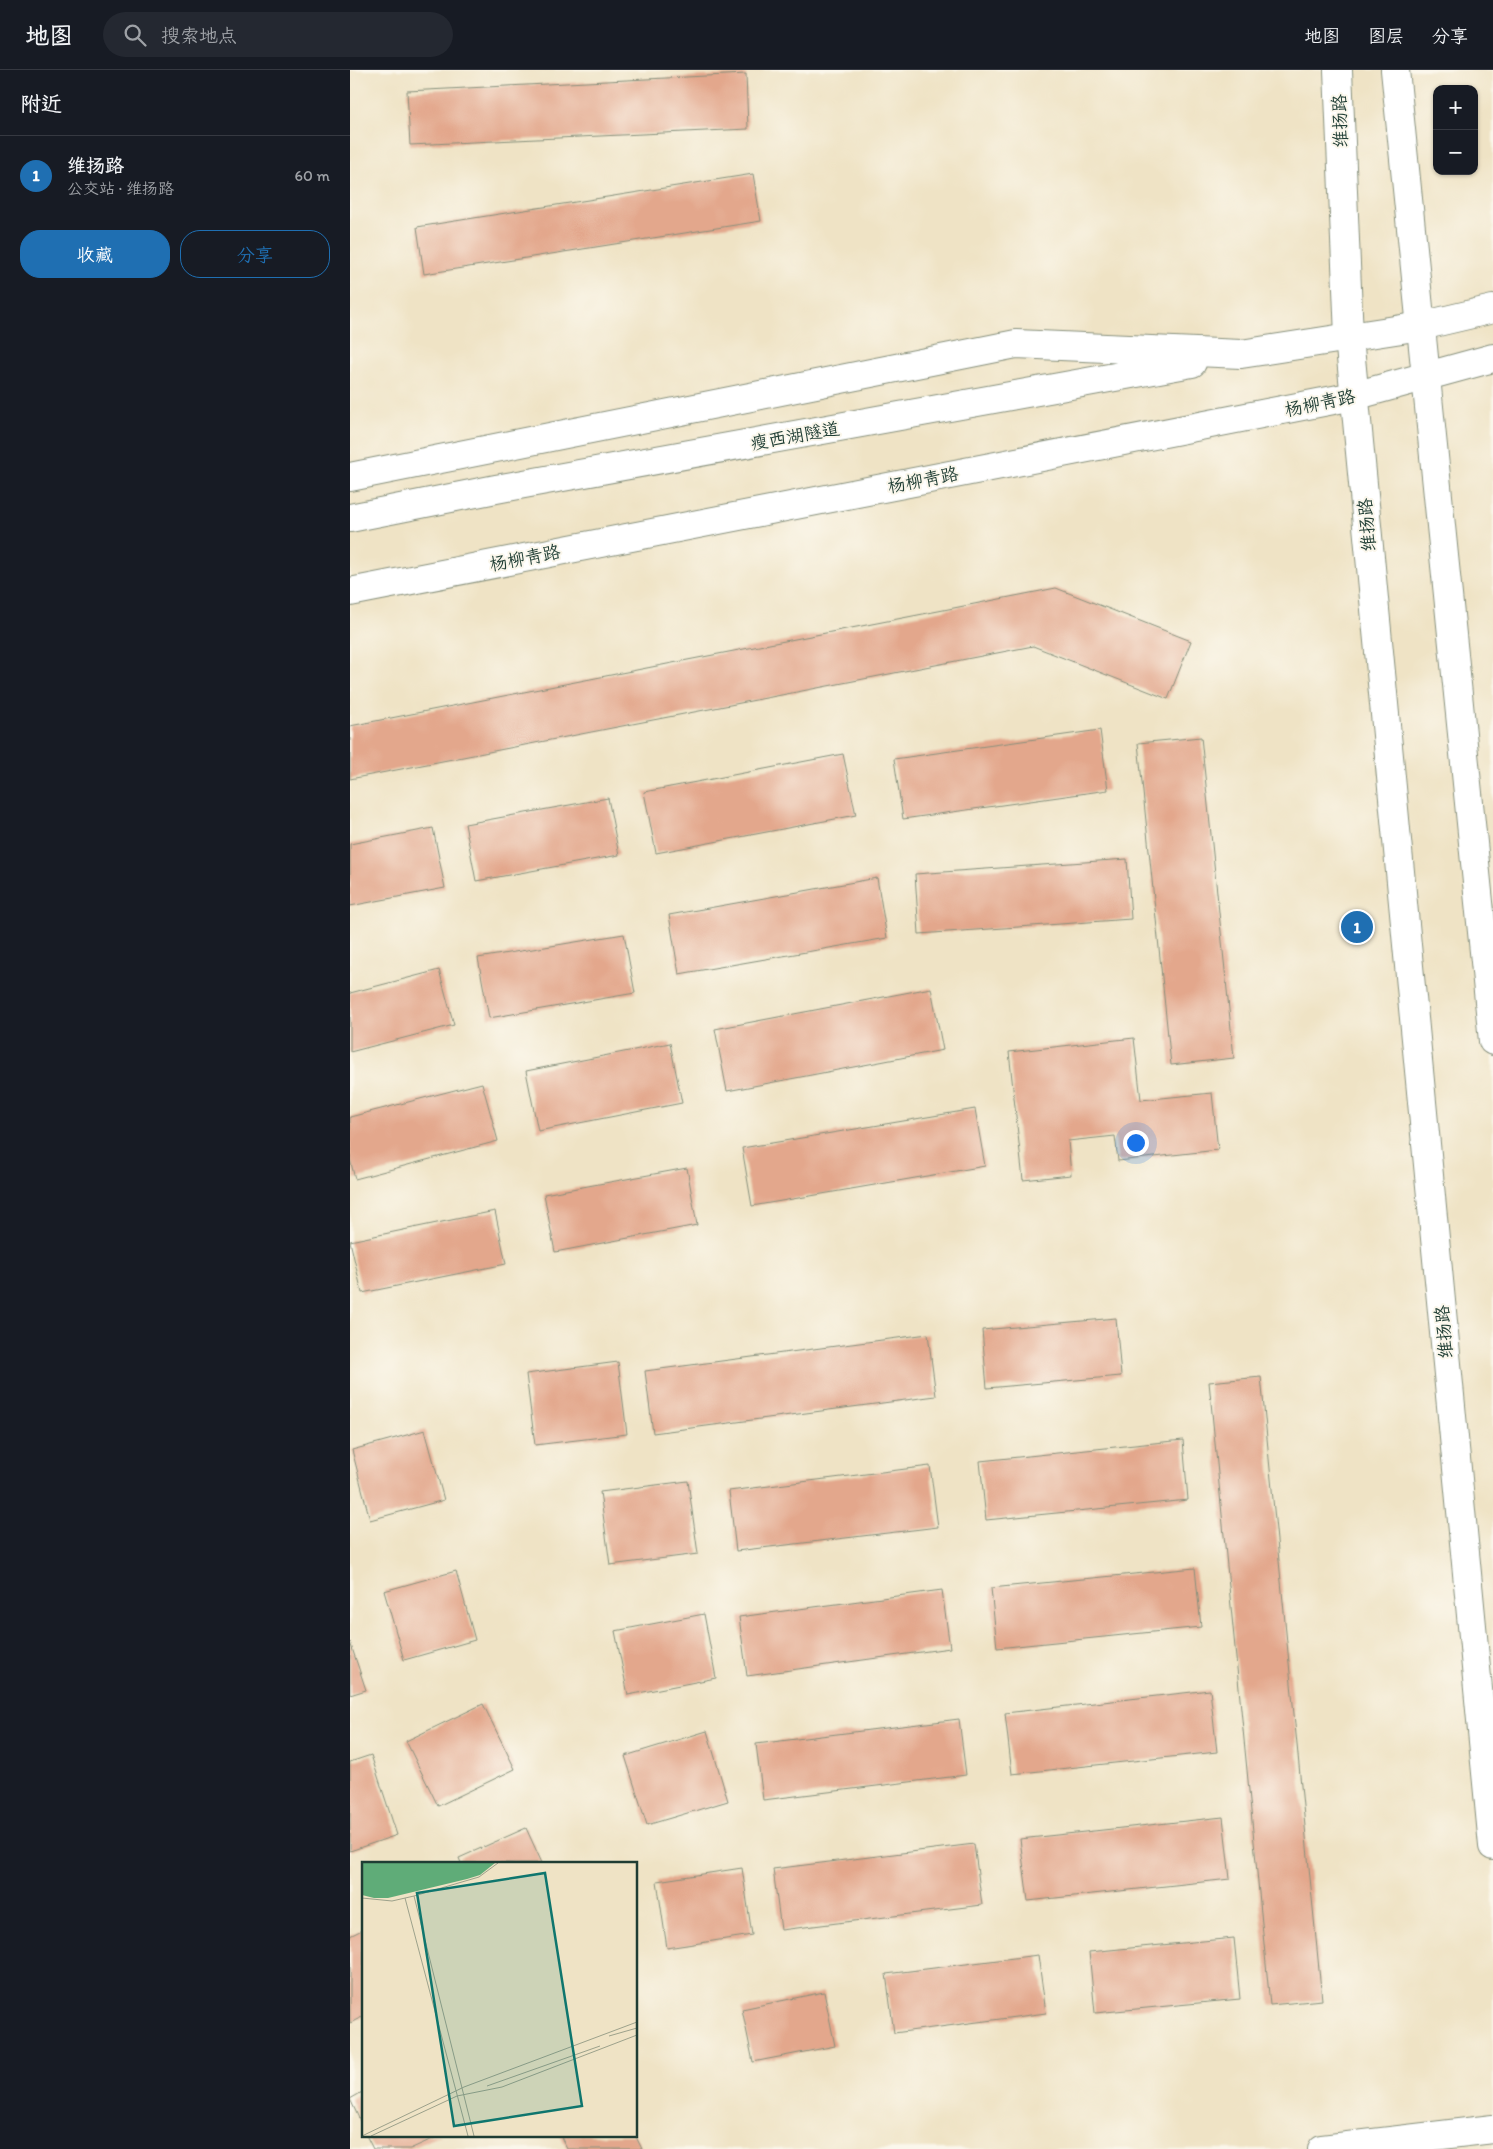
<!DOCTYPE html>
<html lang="zh">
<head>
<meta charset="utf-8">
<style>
	:root { --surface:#171b24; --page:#242831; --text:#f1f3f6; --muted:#9ea1a6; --line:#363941; --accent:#1f6fb2 }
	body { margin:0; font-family:Itim,"LXGW WenKai TC",sans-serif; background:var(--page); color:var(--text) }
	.controls { position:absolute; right:15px; top:15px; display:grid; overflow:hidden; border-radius:10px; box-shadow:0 1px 4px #0004 }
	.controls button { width:45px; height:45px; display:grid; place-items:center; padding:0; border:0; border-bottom:1px solid var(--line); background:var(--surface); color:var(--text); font:25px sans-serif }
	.you { position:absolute; left:785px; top:1072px; width:18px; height:18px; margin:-12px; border:4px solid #fff; border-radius:50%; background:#1a73e8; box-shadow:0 0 0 8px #1a73e833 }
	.badge { display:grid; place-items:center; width:32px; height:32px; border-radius:50%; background:var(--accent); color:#fff; font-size:16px; font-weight:700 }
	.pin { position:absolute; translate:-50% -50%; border:2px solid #fff; box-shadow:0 1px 5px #0006 }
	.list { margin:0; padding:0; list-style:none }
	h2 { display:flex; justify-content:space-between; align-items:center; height:65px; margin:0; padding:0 20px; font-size:21px }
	h2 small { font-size:16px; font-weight:400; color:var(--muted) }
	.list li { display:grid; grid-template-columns:32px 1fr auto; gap:15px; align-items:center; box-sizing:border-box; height:80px; padding:0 20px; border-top:1px solid var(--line) }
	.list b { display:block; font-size:19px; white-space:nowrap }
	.list p { margin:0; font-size:16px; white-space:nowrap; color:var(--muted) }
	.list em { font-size:16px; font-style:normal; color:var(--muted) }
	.actions { display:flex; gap:10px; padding:15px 20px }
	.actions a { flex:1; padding:11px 0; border:1px solid var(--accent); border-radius:20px; text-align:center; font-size:18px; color:var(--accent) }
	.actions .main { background:var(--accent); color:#fff }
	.icon { flex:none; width:28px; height:28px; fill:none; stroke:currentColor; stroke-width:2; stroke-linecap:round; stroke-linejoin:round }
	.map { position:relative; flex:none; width:1143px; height:2079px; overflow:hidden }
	header { display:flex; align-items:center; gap:30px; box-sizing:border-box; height:70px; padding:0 25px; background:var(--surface); border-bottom:1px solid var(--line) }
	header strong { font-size:24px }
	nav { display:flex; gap:28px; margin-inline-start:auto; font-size:18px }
	.search { width:350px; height:45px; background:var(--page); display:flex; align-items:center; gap:12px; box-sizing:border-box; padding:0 18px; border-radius:28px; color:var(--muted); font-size:19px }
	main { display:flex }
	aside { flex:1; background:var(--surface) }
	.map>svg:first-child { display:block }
	.building { fill:#e3a78c }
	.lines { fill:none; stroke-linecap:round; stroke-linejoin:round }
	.secondary-casing { stroke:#87907c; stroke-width:30 }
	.primary-casing { stroke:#87907c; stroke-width:30 }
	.secondary { stroke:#fff; stroke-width:28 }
	.primary { stroke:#fff; stroke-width:28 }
	.labels { text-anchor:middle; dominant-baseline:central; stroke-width:4; stroke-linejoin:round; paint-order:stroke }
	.street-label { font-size:18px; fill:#1f3d34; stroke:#fbf7ec }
	.inset-road { fill:none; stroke:#9ca18b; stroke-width:1 }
	.view { fill:#0f766e; fill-opacity:0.15; stroke:#0f766e; stroke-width:2.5 }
	.inset-edge { fill:none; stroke:#1f3d34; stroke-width:2.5 }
</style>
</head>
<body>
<header>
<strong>地图</strong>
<div class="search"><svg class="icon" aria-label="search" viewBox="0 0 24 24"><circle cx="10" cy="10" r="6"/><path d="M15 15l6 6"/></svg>搜索地点</div>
<nav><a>地图</a><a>图层</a><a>分享</a></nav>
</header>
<main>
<aside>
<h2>附近<small></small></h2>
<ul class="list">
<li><span class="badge">1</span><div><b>维扬路</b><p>公交站 · 维扬路</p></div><em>60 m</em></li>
</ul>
<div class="actions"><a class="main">收藏</a><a>分享</a></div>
</aside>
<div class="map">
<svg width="1143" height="2079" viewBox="0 0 1143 2079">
	<rect width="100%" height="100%" fill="#fbf7ec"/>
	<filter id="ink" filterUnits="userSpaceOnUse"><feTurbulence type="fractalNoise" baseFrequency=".02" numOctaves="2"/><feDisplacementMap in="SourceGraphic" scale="10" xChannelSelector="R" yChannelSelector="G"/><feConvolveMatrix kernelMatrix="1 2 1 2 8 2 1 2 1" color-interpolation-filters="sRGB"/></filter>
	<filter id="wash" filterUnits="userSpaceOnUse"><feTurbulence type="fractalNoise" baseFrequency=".0096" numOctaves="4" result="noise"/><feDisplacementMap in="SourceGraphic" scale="20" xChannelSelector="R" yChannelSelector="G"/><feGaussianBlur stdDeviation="1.12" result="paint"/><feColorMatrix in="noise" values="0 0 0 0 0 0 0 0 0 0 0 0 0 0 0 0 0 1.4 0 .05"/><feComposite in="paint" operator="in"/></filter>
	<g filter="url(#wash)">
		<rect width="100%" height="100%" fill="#efe3c5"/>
		<g id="blocks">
			<path class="building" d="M396 4 398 59 60 75 57 21Z
				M403 104 411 151 74 204 67 157Z
				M706 518 841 571 818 629 683 576 0 709V656Z
				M750 660 758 720 553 749 544 689Z
				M851 667 884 988 821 995 788 673Z
				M493 684 506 745 306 783 294 722Z
				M258 728 269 785 126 811 115 754Z
				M83 758 95 818 0 836V774Z
				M777 789 781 849 569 864 565 804Z
				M527 808 537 868 329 904 319 845Z
				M274 864 285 923 139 948 128 888Z
				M89 900 104 955 0 982V923Z
				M581 918 593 980 377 1021 365 959Z
				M784 968 791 1030 862 1023 868 1080 768 1091 765 1066 718 1071 721 1105 673 1110 659 982Z
				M320 973 332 1033 188 1061 176 1001Z
				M132 1013 148 1071 5 1109 0 1089V1047Z
				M625 1039 635 1096 402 1136 392 1078Z
				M337 1098 347 1155 205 1182 194 1124Z
				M145 1141 156 1194 12 1223 0 1171Z
				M766 1248 771 1306 637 1318 632 1260Z
				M578 1264 586 1326 303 1363 295 1301Z
				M268 1292 277 1364 185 1375 176 1304Z
				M911 1307 972 1930 920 1935 859 1312Z
				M75 1360 94 1430 20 1450 2 1380Z
				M833 1370 838 1430 636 1450 630 1391Z
				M580 1396 588 1457 386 1481 379 1421Z
				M338 1411 348 1484 260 1495 250 1422Z
				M845 1498 851 1557 647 1578 641 1518Z
				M106 1501 125 1570 54 1590 34 1521Z
				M592 1520 600 1578 397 1606 389 1547Z
				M354 1544 366 1608 278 1625 265 1561Z
				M0 1572 16 1620 0 1625Z
				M860 1620 867 1682 662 1704 655 1643Z
				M133 1634 165 1699 88 1736 56 1671Z
				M609 1649 616 1705 413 1730 406 1674Z
				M357 1661 378 1731 297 1755 275 1686Z
				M21 1685 47 1765 0 1781V1692Z
				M873 1747 880 1809 678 1831 670 1769Z
				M176 1758 192 1793H111L109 1788Z
				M624 1774 632 1835 431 1860 423 1799Z
				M392 1798 402 1865 317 1878 307 1811Z
				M14 1859V1946L0 1953V1866Z
				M884 1868 890 1929 745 1943 739 1882Z
				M688 1885 696 1943 544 1963 536 1904Z
				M474 1922 485 1976 403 1992 392 1939Z
				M14 2021V2059L0 2029Z
				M16 2065H91L60 2079H23Z
				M210 2065H285L292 2079H217Z"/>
		</g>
	</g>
	<g filter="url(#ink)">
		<use href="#blocks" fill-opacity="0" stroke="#87907c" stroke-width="1"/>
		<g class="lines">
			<defs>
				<path id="secondary" d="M988 0 999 267 1143 1776
					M1045 0 1143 971
					M972 2079 1143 2059"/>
				<path id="primary" d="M0 407 666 274 891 284 1071 256 1143 239
					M0 448 146 419 842 293
					M0 522 1004 326 1143 288"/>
			</defs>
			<use href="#secondary" class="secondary-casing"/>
			<use href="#primary" class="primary-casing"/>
			<use href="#secondary" class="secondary"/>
			<use href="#primary" class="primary"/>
		</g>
	</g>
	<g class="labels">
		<g class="street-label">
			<text transform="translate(990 51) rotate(-92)">维扬路</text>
			<text transform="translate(970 333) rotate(-12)">杨柳青路</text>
			<text transform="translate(445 366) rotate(-10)">瘦西湖隧道</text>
			<text transform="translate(573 410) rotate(-11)">杨柳青路</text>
			<text transform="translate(1017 455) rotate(-95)">维扬路</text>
			<text transform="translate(175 488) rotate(-11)">杨柳青路</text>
			<text transform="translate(1094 1262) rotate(-95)">维扬路</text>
		</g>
	</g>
	<g transform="translate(12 1792)">
		<rect width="275" height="275" fill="#efe3c5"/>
		<path d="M0 1H133L118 13 105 17 26 36H12L0 33Z" fill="#5fac78"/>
		<path class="inset-road" d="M52 34 112 274M0 36 30 39 52 34 117 15 136 1M43 36 106 274M247 174 275 166M125 224 238 184M0 274 102 225 275 160M9 274 95 234 140 225 275 173"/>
		<path class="view" d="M183 11 220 244 92 264 55 31Z"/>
		<rect width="275" height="275" class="inset-edge"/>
	</g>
</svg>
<div class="controls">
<button>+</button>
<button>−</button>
</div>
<div class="you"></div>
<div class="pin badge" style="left:1007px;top:857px">1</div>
</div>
</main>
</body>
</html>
